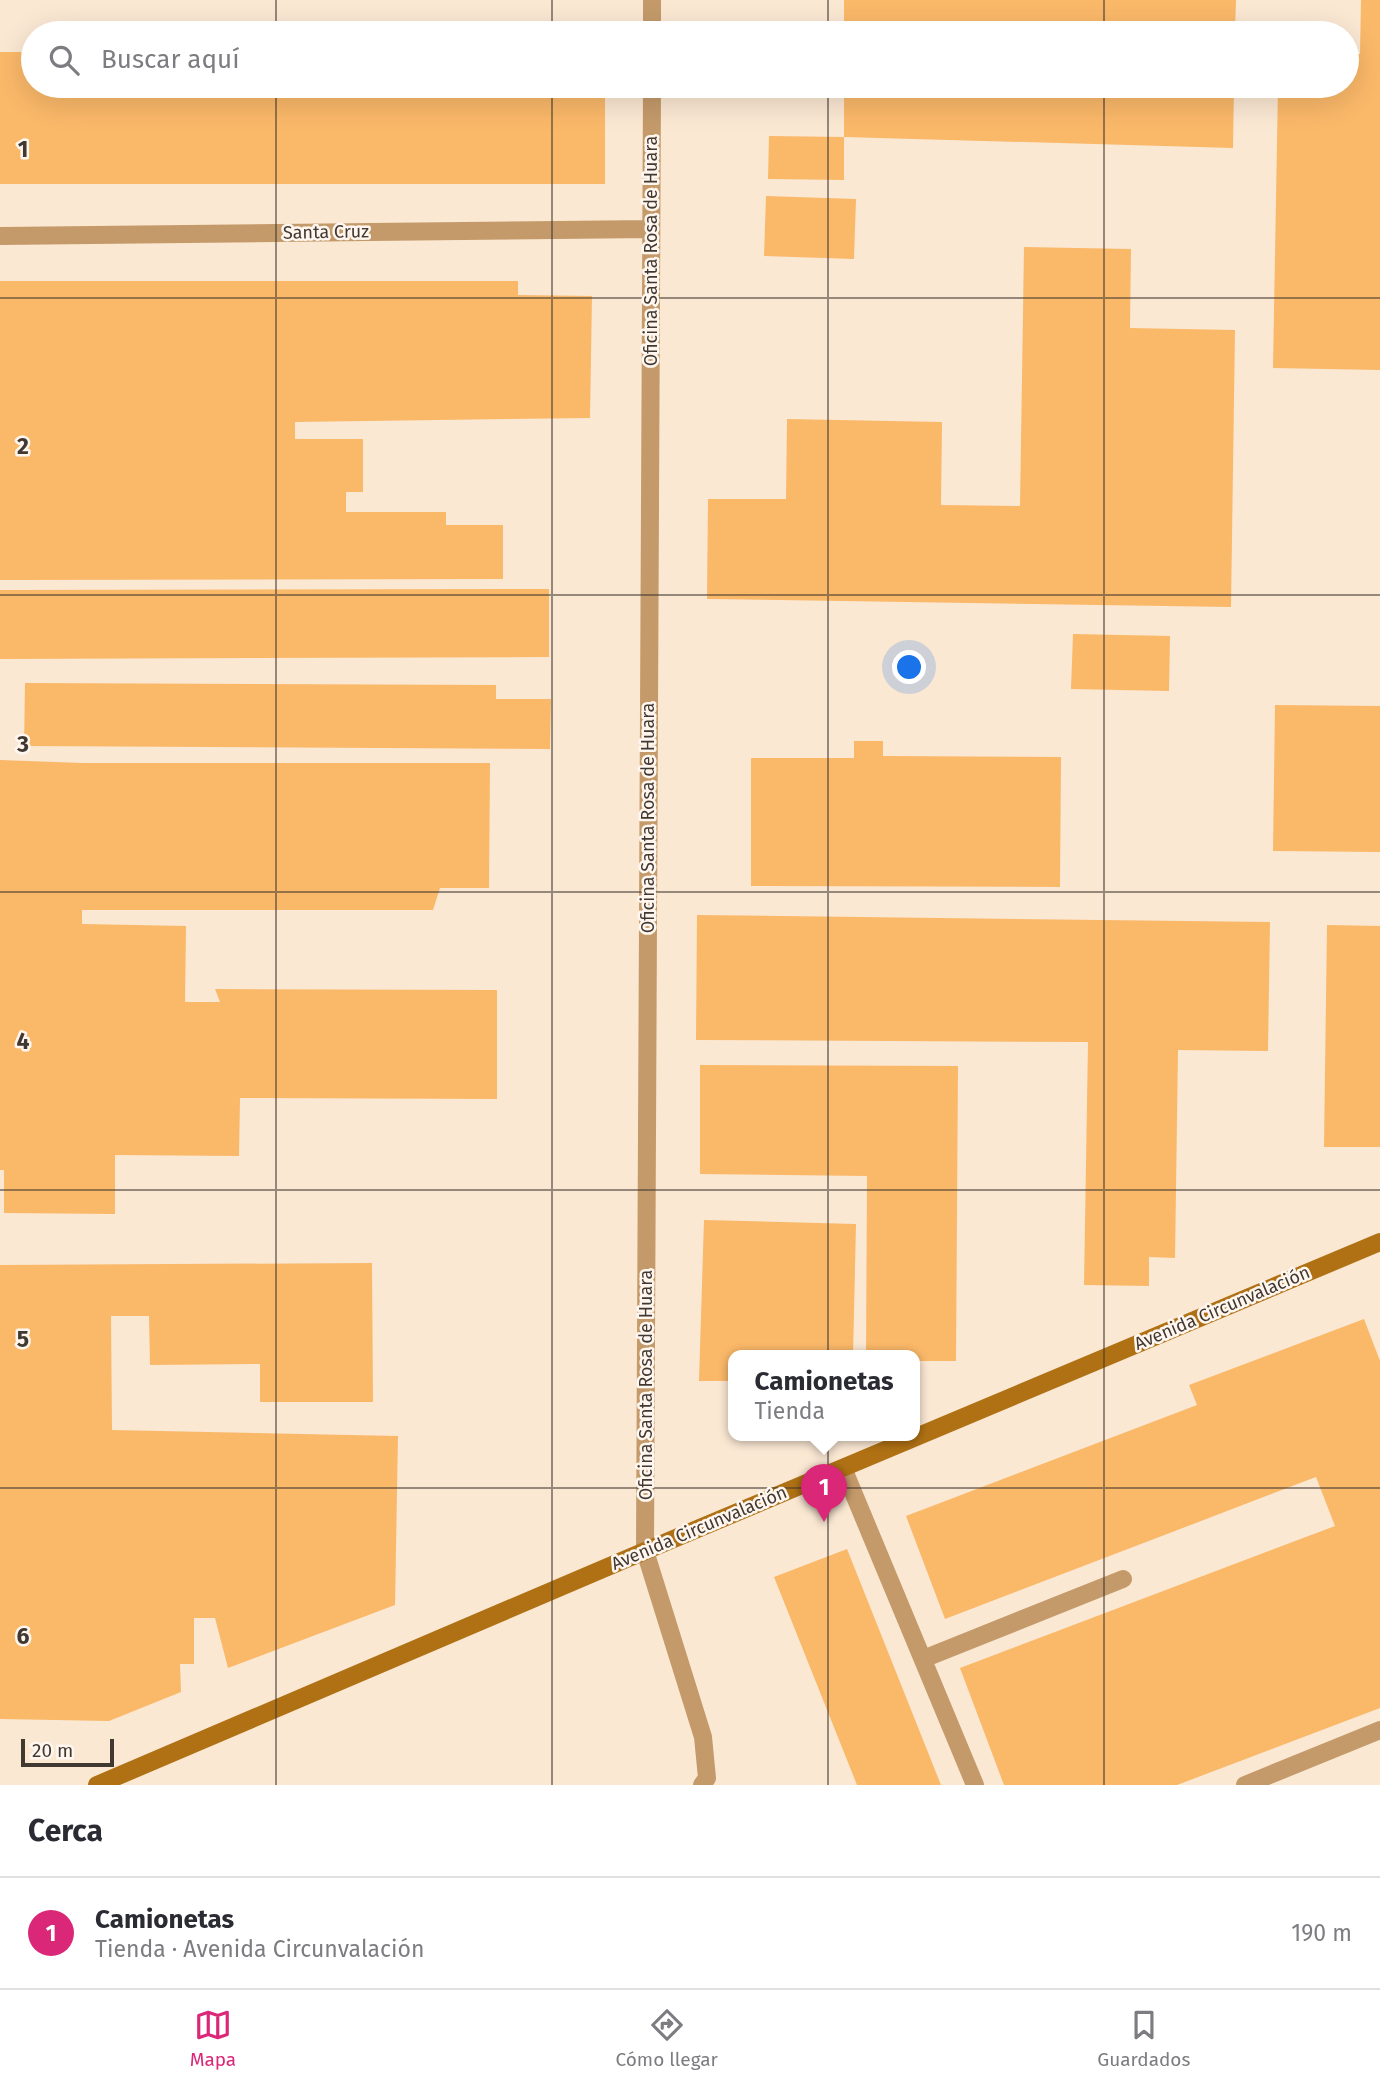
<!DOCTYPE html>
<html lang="es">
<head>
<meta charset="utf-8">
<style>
	:root { --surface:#fff; --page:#f7f7f7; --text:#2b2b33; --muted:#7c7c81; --line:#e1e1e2; --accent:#db2777 }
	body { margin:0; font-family:"Fira Sans",sans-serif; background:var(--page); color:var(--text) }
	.scale { position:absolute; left:21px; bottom:18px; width:93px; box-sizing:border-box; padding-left:7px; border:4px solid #413931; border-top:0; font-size:19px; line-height:24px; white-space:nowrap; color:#413931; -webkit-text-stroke:5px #fff7ef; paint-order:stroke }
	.you { position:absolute; left:910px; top:668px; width:24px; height:24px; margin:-18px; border:5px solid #fff; border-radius:50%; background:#1a73e8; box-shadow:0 0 0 10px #1a73e833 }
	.badge { display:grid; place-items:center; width:46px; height:46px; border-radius:50%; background:var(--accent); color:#fff; font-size:23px; font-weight:700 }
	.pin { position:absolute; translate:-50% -58px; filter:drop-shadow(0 2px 4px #0008) }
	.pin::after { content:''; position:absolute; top:37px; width:24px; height:21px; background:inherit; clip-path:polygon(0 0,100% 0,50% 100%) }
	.popup { position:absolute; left:728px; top:1350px; width:192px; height:91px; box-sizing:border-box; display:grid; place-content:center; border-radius:14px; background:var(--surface); filter:drop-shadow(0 2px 5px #0005); font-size:23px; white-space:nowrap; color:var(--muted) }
	.popup b { font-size:26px; color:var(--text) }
	.popup::after { content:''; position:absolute; left:50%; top:100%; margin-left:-14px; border:14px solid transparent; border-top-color:var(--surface) }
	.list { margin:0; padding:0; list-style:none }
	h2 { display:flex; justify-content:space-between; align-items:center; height:91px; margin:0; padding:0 28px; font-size:30px }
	h2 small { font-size:23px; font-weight:400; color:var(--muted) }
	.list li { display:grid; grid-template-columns:46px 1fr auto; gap:21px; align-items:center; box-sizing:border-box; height:112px; padding:0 28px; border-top:2px solid var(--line) }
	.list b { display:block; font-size:26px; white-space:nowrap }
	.list p { margin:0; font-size:23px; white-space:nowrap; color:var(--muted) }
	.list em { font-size:23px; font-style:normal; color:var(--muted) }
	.icon { flex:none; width:38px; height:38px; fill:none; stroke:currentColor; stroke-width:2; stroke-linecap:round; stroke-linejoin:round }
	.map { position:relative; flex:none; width:1380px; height:1785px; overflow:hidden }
	.search { position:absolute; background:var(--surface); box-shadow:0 7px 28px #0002; left:21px; right:21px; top:21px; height:77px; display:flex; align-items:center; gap:18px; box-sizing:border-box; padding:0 24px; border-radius:38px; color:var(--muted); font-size:26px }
	.sheet { height:203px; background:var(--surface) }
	nav { display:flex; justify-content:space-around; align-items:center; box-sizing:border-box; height:98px; border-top:2px solid var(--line); background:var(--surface); font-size:19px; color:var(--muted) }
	nav a { display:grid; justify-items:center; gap:4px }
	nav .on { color:var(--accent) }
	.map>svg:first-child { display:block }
	.building { fill:#fab869 }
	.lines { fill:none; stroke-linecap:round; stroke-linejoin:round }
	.lane { stroke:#c49a6a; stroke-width:18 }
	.street { stroke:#c49a6a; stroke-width:18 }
	.secondary { stroke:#af7114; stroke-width:18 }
	.grid { fill:none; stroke:#413931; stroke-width:2; stroke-opacity:0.55 }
	.labels { text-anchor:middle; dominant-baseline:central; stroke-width:5; stroke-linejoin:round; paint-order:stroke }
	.street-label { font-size:18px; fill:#413931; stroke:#fff7ef }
	.grid-label { font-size:23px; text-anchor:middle; font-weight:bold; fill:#413931; stroke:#fff7ef; stroke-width:5; stroke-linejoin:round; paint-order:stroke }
</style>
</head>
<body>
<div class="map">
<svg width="1380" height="1785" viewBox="0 0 1380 1785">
	<rect width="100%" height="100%" fill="#fbe8d3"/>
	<path class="building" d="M844 0H1236L1235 33H844Z
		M1361 0H1380V370L1273 368 1278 86H1347V54H1360Z
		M0 52H33V86H605V184H0Z
		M844 86H1234L1233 148 844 137Z
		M769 136 844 137V180L768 179Z
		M766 196 856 199 854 259 764 256Z
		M1024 247 1131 249 1130 328 1235 330 1231 607 707 599 708 499H786L787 419 942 422 941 505 1020 506Z
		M0 281H518V295L592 296 590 418 295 422V439H363V492H346V512H446V525H503V579L0 580Z
		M549 589V657L0 659V590Z
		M1073 634 1170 636 1169 691 1071 689Z
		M25 683 496 685V699H551L550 749 24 746Z
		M1275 705 1380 706V852L1273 851Z
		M854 741H883V756L1061 757 1060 887 751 886V758H854Z
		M0 760 82 763H490L489 888H440L433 910H82V924L186 926 185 1002H220L215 989 497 990V1099L240 1098 239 1156 115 1155V1214L4 1213V1170H0Z
		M697 915 1270 922 1268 1051 1178 1050 1175 1258 1149 1257V1286L1084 1285 1088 1042 696 1040Z
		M1327 925 1380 926V1147H1324Z
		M700 1065 958 1066 956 1361H915V1356H866L867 1176 700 1174Z
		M704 1220 856 1224 853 1356H733V1381H699Z
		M372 1263 373 1402H260V1364L150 1365 149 1316H111L112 1430 398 1436 395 1605 228 1668 215 1618H194V1664H180L181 1692 109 1721 0 1719V1265Z
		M1364 1319 1380 1361V1708L1177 1785H1004L960 1668 1335 1526 1316 1477 945 1619 906 1516 1197 1405 1189 1385Z
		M847 1549 941 1785H857L774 1577Z"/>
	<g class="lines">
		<path class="lane" d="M843 1468 975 1785
			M645 1551 703 1737 707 1778 702 1785
			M923 1659 1123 1579
			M1245 1785 1380 1730"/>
		<path class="street" d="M652 33V0
			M0 236 651 229
			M645 1551 652 86"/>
		<path class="secondary" d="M97 1785 645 1551 1380 1242"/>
	</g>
	<path class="grid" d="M276 0V33M552 0V33M828 0V33M1104 0V33M276 86V1785M552 86V1785M828 86V1785M1104 86V1785M0 298H1380M0 595H1380M0 892H1380M0 1190H1380M0 1488H1380"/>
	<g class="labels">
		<g class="street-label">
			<text transform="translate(326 232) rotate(-1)">Santa Cruz</text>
			<text transform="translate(651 251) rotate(-90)">Oficina Santa Rosa de Huara</text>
			<text transform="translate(648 818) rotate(-90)">Oficina Santa Rosa de Huara</text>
			<text transform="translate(1222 1308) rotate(-23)">Avenida Circunvalación</text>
			<text transform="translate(646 1385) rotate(-90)">Oficina Santa Rosa de Huara</text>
			<text transform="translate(699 1528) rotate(-23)">Avenida Circunvalación</text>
		</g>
	</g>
	<g class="grid-label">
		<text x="23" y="157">1</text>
		<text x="23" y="454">2</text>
		<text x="23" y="752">3</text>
		<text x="23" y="1049">4</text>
		<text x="23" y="1347">5</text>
		<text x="23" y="1644">6</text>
	</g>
</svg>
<div class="scale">20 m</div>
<div class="you"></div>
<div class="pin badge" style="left:824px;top:1522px">1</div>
<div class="popup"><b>Camionetas</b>Tienda</div>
<div class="search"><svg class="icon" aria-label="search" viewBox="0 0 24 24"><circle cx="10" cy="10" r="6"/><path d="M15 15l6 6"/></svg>Buscar aquí</div>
</div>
<section class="sheet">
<h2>Cerca<small></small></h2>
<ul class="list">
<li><span class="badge">1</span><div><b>Camionetas</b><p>Tienda · Avenida Circunvalación</p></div><em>190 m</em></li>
</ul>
</section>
<nav>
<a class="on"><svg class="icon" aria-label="map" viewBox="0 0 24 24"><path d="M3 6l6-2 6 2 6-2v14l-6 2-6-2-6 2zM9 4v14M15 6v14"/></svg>Mapa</a>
<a><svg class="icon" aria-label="directions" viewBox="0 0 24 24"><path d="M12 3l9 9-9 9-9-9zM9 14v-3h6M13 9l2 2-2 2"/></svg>Cómo llegar</a>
<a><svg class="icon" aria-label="saved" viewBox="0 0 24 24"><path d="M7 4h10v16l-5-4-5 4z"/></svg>Guardados</a>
</nav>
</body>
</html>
